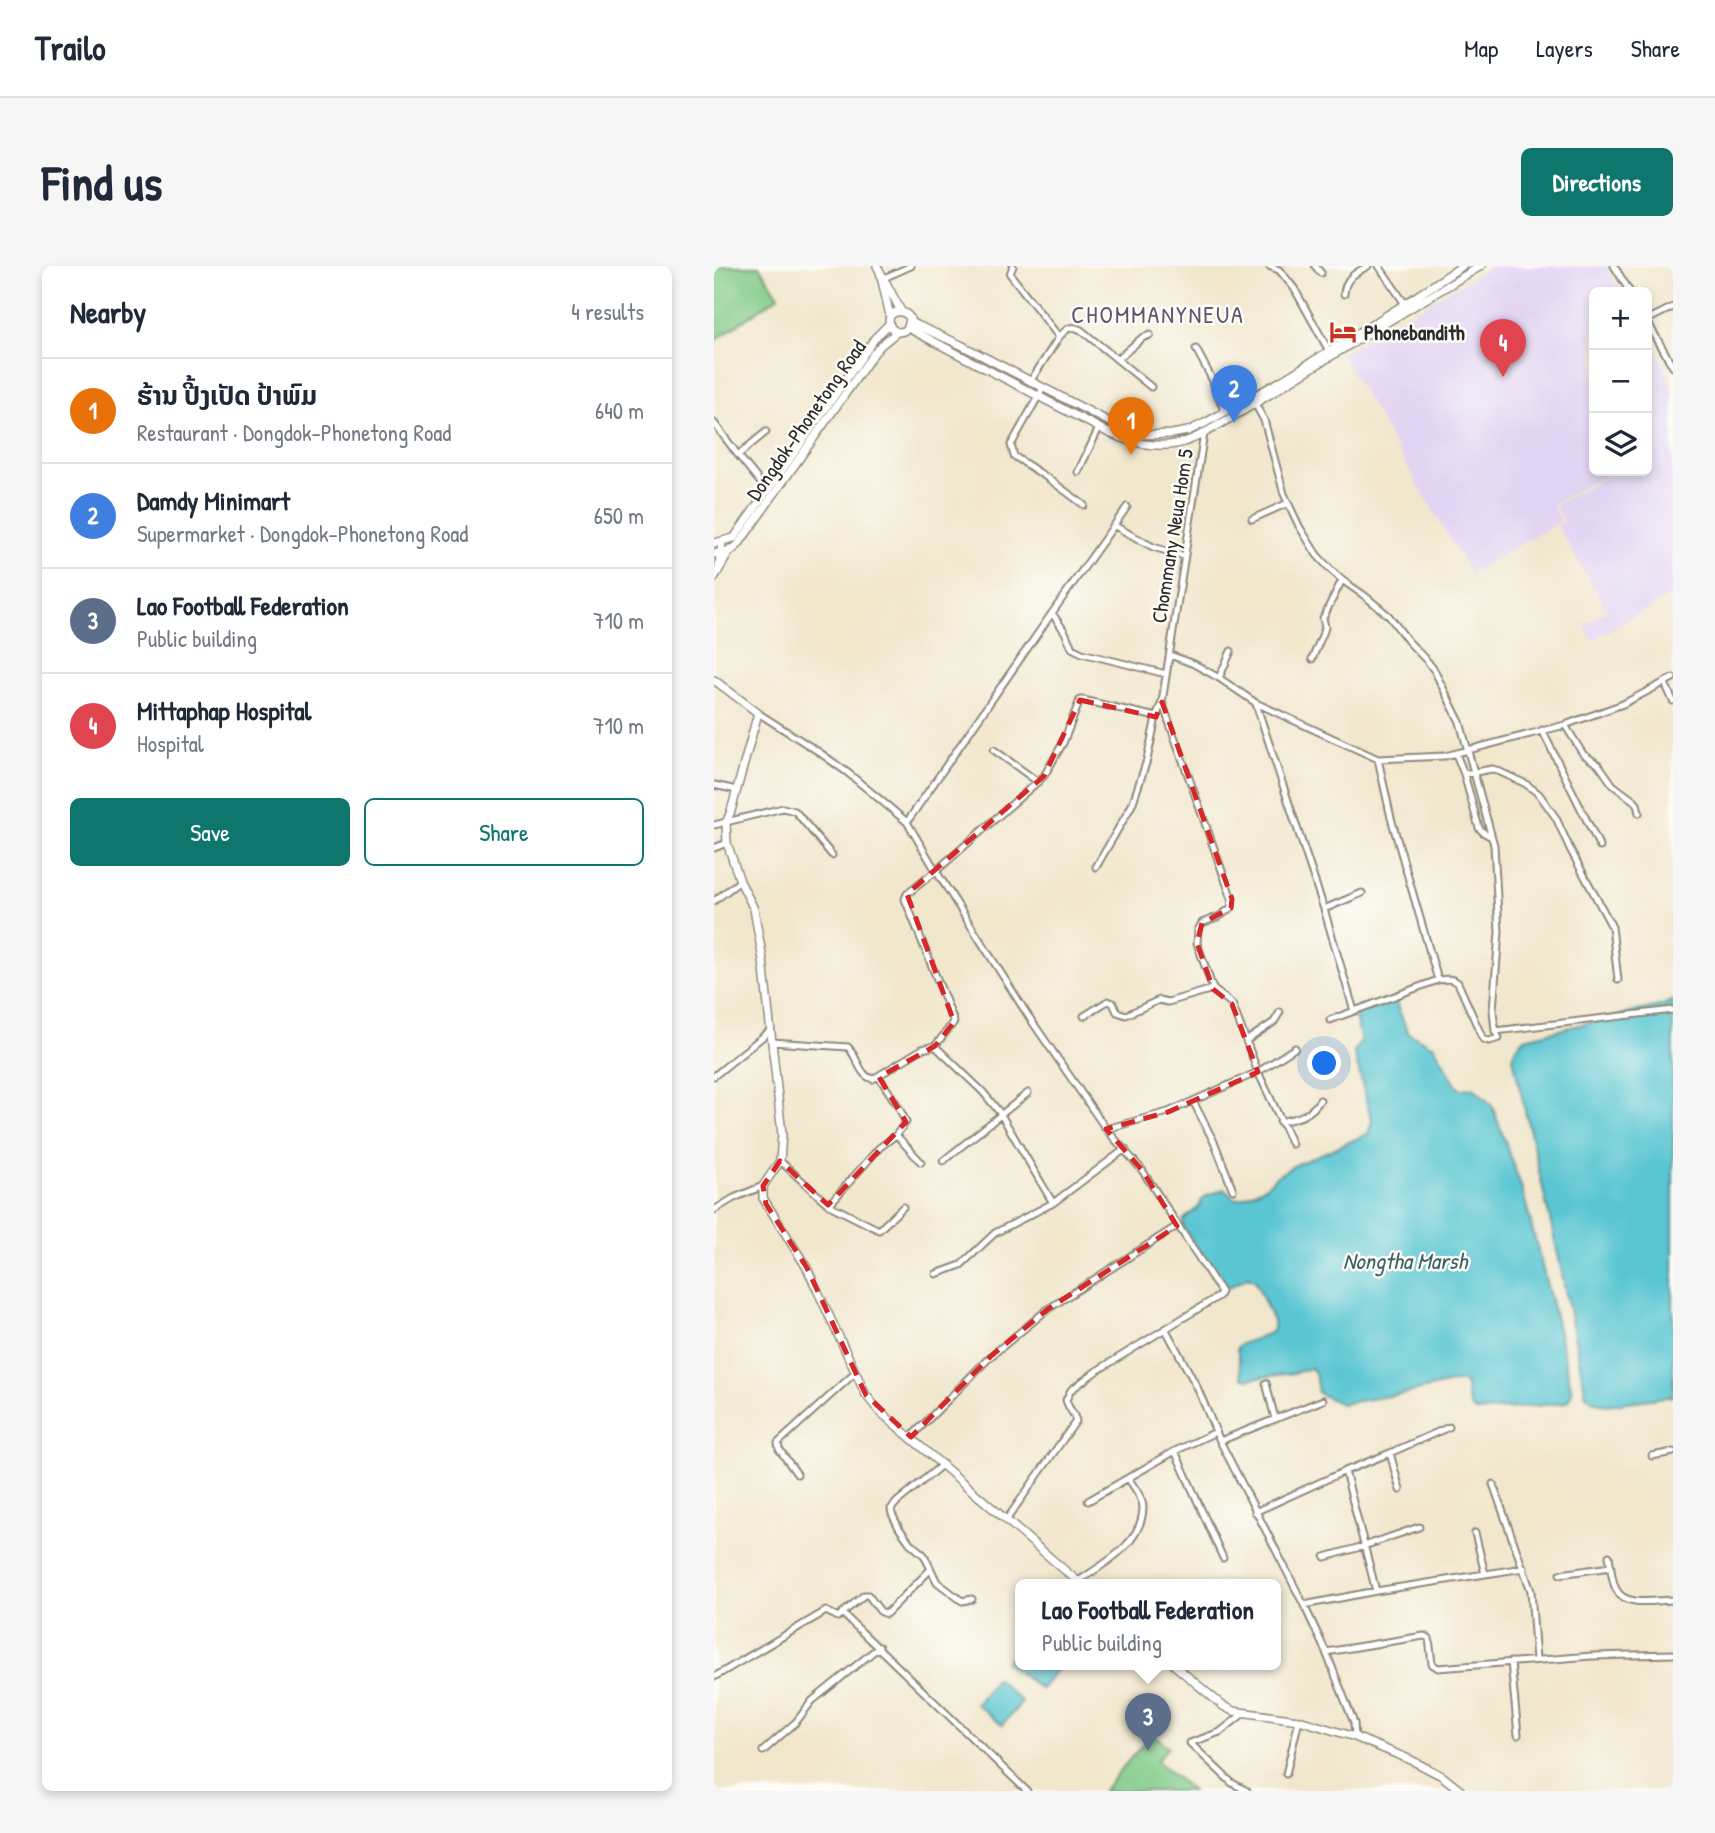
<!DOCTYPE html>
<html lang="en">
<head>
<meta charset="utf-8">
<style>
	:root { --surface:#fff; --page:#f6f6f7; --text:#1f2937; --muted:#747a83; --line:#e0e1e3; --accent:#0f766e }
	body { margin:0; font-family:"Patrick Hand","Noto Sans Lao",sans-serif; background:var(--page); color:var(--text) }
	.controls { position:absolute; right:21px; top:21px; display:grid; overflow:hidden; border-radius:10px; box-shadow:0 4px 10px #0003 }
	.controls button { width:63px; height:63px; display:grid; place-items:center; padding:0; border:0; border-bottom:2px solid var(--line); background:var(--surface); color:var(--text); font:35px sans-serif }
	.you { position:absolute; left:611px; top:798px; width:24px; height:24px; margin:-18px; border:5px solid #fff; border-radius:50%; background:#1a73e8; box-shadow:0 0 0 10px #1a73e833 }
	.badge { display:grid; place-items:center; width:46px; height:46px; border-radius:50%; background:var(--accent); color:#fff; font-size:23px; font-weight:700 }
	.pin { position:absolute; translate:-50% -58px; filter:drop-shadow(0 2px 4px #0008) }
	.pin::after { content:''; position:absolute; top:37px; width:24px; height:21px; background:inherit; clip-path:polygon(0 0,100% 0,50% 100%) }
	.popup { position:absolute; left:301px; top:1313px; width:266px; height:91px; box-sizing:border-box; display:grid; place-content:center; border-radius:10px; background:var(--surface); filter:drop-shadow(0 2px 5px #0005); font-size:23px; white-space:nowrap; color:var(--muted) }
	.popup b { font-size:26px; color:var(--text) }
	.popup::after { content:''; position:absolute; left:50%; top:100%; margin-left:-14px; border:14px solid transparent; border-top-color:var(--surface) }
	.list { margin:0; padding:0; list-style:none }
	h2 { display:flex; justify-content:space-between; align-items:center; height:91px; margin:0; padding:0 28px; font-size:30px }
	h2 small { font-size:23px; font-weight:400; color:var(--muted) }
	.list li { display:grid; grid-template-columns:46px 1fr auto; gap:21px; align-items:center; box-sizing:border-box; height:105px; padding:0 28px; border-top:2px solid var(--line) }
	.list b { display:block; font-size:26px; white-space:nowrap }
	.list p { margin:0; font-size:23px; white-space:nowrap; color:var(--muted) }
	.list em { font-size:23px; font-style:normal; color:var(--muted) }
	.actions { display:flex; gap:14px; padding:21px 28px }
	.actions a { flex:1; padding:16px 0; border:2px solid var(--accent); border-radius:10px; text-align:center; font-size:24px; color:var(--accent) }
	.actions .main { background:var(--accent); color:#fff }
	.icon { flex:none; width:38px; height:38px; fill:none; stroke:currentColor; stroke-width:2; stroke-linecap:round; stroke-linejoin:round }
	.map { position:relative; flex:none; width:959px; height:1525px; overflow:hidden; border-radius:10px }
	header { display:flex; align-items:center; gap:42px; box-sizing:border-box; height:98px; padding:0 35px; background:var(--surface); border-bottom:2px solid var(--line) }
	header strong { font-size:33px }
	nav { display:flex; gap:38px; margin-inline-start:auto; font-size:24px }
	.intro { display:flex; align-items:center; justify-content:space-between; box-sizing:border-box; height:168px; padding:0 42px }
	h1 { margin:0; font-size:49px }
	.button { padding:18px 32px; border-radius:10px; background:var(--accent); color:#fff; font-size:24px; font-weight:700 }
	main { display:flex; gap:42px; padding:0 42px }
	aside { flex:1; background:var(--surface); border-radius:10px; box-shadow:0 4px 10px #0003 }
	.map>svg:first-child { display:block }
	.built { fill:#e2d4f3 }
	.green { fill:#7fc986; stroke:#557a58; stroke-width:2 }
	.water { fill:#5ac6d2; stroke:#42787e; stroke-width:2 }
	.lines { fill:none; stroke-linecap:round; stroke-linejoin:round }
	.street-casing { stroke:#8e897c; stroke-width:9 }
	.secondary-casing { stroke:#8e897c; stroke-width:10 }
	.street { stroke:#fff; stroke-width:5 }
	.secondary { stroke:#fff; stroke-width:7 }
	.marked { fill:none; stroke:#d62828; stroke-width:5; stroke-dasharray:14 9; stroke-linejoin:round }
	.labels { text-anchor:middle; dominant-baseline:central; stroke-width:5; stroke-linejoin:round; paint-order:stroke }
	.poi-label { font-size:21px; font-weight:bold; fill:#2b2b2b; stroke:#fdfcf7; text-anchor:start }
	.street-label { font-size:21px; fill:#2b2b2b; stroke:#fdfcf7 }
	.water-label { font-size:23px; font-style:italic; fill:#3b6165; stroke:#fdfcf7 }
	.quarter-label { font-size:24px; letter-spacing:2px; fill:#60556e; stroke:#fdfcf7 }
</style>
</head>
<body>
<header>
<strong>Trailo</strong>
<nav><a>Map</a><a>Layers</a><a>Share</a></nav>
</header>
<div class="intro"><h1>Find us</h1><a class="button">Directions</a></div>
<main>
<aside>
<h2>Nearby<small>4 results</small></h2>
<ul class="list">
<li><span class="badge" style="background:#e8710a">1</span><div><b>ຮ້ານ ປີ້ງເປັດ ປ້າພົມ</b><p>Restaurant · Dongdok-Phonetong Road</p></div><em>640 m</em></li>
<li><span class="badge" style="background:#3f7fe0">2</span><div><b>Damdy Minimart</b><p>Supermarket · Dongdok-Phonetong Road</p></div><em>650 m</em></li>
<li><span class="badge" style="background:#5c6f8a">3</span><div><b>Lao Football Federation</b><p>Public building</p></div><em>710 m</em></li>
<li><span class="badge" style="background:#e0444e">4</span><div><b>Mittaphap Hospital</b><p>Hospital</p></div><em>710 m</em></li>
</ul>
<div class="actions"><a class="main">Save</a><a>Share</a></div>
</aside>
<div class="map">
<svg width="959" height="1525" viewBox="0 0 959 1525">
	<rect width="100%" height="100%" fill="#fdfcf7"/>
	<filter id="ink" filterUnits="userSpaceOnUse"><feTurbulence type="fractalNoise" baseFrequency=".0143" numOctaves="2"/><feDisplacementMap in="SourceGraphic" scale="14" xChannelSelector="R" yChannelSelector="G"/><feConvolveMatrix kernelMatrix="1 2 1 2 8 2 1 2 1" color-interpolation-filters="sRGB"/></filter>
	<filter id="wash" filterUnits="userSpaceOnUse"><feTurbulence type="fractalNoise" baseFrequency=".00686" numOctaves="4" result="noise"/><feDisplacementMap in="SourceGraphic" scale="28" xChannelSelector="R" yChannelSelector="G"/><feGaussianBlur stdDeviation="1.57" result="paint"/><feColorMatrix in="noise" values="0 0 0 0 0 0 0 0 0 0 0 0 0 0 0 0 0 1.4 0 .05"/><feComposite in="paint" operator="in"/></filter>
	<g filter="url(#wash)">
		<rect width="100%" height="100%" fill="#f1e7cd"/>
		<path class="built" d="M777 0H892L907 26H880V205H899L838 238 847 255 756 307 627 88Z
			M933 69 951 100 959 130V328L879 374 870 358 894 345 843 260 850 256 841 239 903 205H933V188L958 174 933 187Z"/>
		<path class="green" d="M0 0H45L65 30 0 75Z
			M438 1467 454 1481 443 1495 478 1525H389Z"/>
		<path class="water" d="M678 734 681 735 694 767 720 780 744 822 747 823 760 822 778 839 808 923 842 1054 858 1126 854 1135 850 1137 762 1146C751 1140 755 1128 751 1117L745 1115 693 1127 627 1138 604 1127 601 1107 597 1102 580 1107 533 1113 528 1111 523 1082 527 1078 556 1067 559 1063V1055L541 1014 534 1011 515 1021 508 1019 469 960V954L485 941 488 934 492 930 510 923 521 933 528 932 551 921 563 910 579 900 654 868 658 856 640 786 647 775 641 750 646 745Z
			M959 734V1130L891 1139 878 1134 872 1129 845 993 799 792 801 783 811 772 949 739Z
			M306 1377V1399H346L327 1423 291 1396Z
			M282 1412 308 1436 288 1459 262 1438Z"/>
	</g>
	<g filter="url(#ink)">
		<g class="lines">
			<defs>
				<path id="street" d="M299 0 296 8 345 71 316 116
					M555 0 565 4 580 22 615 85
					M601 0 607 7
					M665 0 691 38
					M900 0 916 26
					M170 12 197 0
					M630 28C631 12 641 7 654 0
					M933 54 959 41
					M933 55 959 101
					M345 71C352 64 356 58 367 64L437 121
					M482 83 498 113 511 147
					M404 93 428 72 436 69
					M329 122 297 179 300 190 335 213 370 239
					M539 134 550 154 570 228 585 260 603 289 616 303 628 314 651 330 675 350 694 375 714 396 720 404 746 456 780 579 785 666 779 744 781 765 785 772 775 775 769 773 744 717C738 712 732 713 724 714L616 754
					M0 157 24 189 54 226
					M24 189 52 166
					M364 206 385 162
					M538 253 574 237
					M401 260 439 281 470 290
					M338 347 351 366 358 382 368 387 452 408
					M456 389 480 398 505 412 542 437 664 493 731 490 851 459 909 438 959 412
					M598 393 610 365 611 361 609 352 628 314
					M505 412 517 385
					M951 417 959 435
					M448 436 518 633 517 642 506 650 488 657 484 664 483 677 499 723 518 738 544 806 578 878
					M542 438 610 643 640 745
					M44 447 105 486 134 507 193 556 222 605 315 751 392 863 428 904 507 1026 505 1030 381 1106 357 1124 352 1134C354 1142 360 1147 362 1155L293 1253
					M851 459 869 488 885 499 899 519 919 534 923 538 925 547
					M828 464 886 581
					M280 484 324 516
					M742 488 750 508 765 562 769 566 776 570
					M664 493 677 552 724 714
					M750 508 778 503 782 504 812 518 825 528 842 552 856 583 898 661 904 714
					M0 519 23 524
					M193 556 338 347 413 241
					M0 559 69 542 81 545 118 589
					M0 582 13 577
					M382 601 418 539 433 494 442 451 448 436 490 167
					M0 635 26 615
					M610 643 648 627
					M370 750 394 735 399 737 403 746 412 749 445 734 454 736 499 723
					M781 765 959 744
					M532 775 560 756 566 746
					M58 776 134 781C144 791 145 810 159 813L208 783 221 780 240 756 239 753 191 633 193 628 222 605 330 510 349 477 366 434H369L442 451
					M221 780 269 826 286 847 339 937
					M0 810 57 764
					M479 835 501 878 519 924
					M566 856C584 852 596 850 606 834
					M392 863 454 846 544 806 581 782
					M182 869 207 896
					M66 895 115 939 165 964 189 941
					M229 895 314 827
					M115 939 165 882 182 869 192 856 184 840 165 811
					M0 944 20 932 49 920
					M222 1008 247 999 281 967 339 937 411 883
					M452 1064 483 1121 506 1175 590 1339 612 1386 640 1457 641 1471
					M552 1117 561 1153
					M197 1171 277 1090 334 1043 463 960
					M506 1175 609 1134
					M461 1185 509 1292
					M676 1187 686 1224
					M938 1190 959 1186
					M229 1198 183 1236 177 1243 178 1248 185 1262 196 1277 210 1289 223 1316 248 1335 258 1333
					M631 1205 662 1325
					M83 1208 65 1183 64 1177 141 1107
					M779 1218 817 1325 822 1394
					M374 1235 461 1185 502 1166
					M541 1246 631 1205 676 1187 735 1161
					M761 1267 771 1308
					M895 1290C897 1300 897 1313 902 1323 911 1342 942 1334 959 1334
					M611 1291 650 1280 705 1261
					M846 1308 897 1301
					M364 1315C390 1298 428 1278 429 1242 429 1231 419 1220 414 1212
					M590 1339 662 1325 810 1302
					M128 1347 313 1525
					M612 1386 710 1370 715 1372 718 1398 724 1402 878 1390 959 1388
					M797 1396 804 1469
					M0 1411 112 1345 124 1351 150 1329H154L166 1345 172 1348 216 1304
					M530 1447 506 1466 476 1477 518 1517 533 1525
					M49 1485 82 1456 98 1435 165 1381
					M572 1508 585 1454"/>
				<path id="secondary" d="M163 0 187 45
					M166 6 176 50C172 63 184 71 194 62L196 52C191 45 182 43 176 50
					M196 56 247 79 407 162 426 169 458 168 474 165 491 157 567 115 691 38 748 0
					M194 62 395 167C417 176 438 182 462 178 482 174 498 162 515 153 534 142 552 131 570 119 635 79 701 39 767 0
					M0 277 20 272 161 72 175 58
					M0 288 17 285 24 279 160 87 167 79 183 66
					M4 306 8 276
					M0 312 17 283
					M0 414 44 447 17 545 12 557 13 577 26 615 40 643 49 694 68 868 66 895 49 920V932L93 1002 152 1129 164 1144 368 1319
					M460 1399 509 1440 519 1445 585 1454 641 1471 697 1494 728 1510 747 1525"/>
			</defs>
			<use href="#street" class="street-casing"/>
			<use href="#secondary" class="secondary-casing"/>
			<use href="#street" class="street"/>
			<use href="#secondary" class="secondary"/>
		</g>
	</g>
	<path class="marked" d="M366 434 442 451 448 436 518 633 517 642 488 657 483 677 499 723 518 738 544 806 454 846 392 863 428 904 463 960 334 1043 277 1090 197 1171 152 1129 93 1002 52 938 49 920 66 895 114 939 192 856 165 811 221 780 240 756 193 628 330 510Z"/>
	<defs>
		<symbol id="hotel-bare" viewBox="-9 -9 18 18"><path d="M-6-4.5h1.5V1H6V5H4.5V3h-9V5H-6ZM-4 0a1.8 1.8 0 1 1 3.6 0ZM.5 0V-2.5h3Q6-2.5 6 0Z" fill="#c8321e" stroke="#fdfcf7" stroke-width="2.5" paint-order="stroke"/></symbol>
	</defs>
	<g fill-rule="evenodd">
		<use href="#hotel-bare" x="610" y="47" width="38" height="38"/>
	</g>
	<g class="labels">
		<g class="poi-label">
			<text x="650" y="66">Phonebandith</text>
		</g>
		<g class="street-label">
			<text transform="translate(92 154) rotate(-55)">Dongdok-Phonetong Road</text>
			<text transform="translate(458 270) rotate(-81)">Chommany Neua Hom 5</text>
		</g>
		<g class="water-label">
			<text x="691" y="994">Nongtha Marsh</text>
		</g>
		<g class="quarter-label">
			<text x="444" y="48">CHOMMANYNEUA</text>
		</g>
	</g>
</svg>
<div class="controls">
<button>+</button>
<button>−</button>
<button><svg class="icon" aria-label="layers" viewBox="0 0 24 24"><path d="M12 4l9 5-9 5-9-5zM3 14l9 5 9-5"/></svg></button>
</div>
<div class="you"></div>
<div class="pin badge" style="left:417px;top:189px;background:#e8710a">1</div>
<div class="pin badge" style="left:520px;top:157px;background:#3f7fe0">2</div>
<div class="pin badge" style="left:434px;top:1485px;background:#5c6f8a">3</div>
<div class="popup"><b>Lao Football Federation</b>Public building</div>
<div class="pin badge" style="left:789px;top:111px;background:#e0444e">4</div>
</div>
</main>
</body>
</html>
